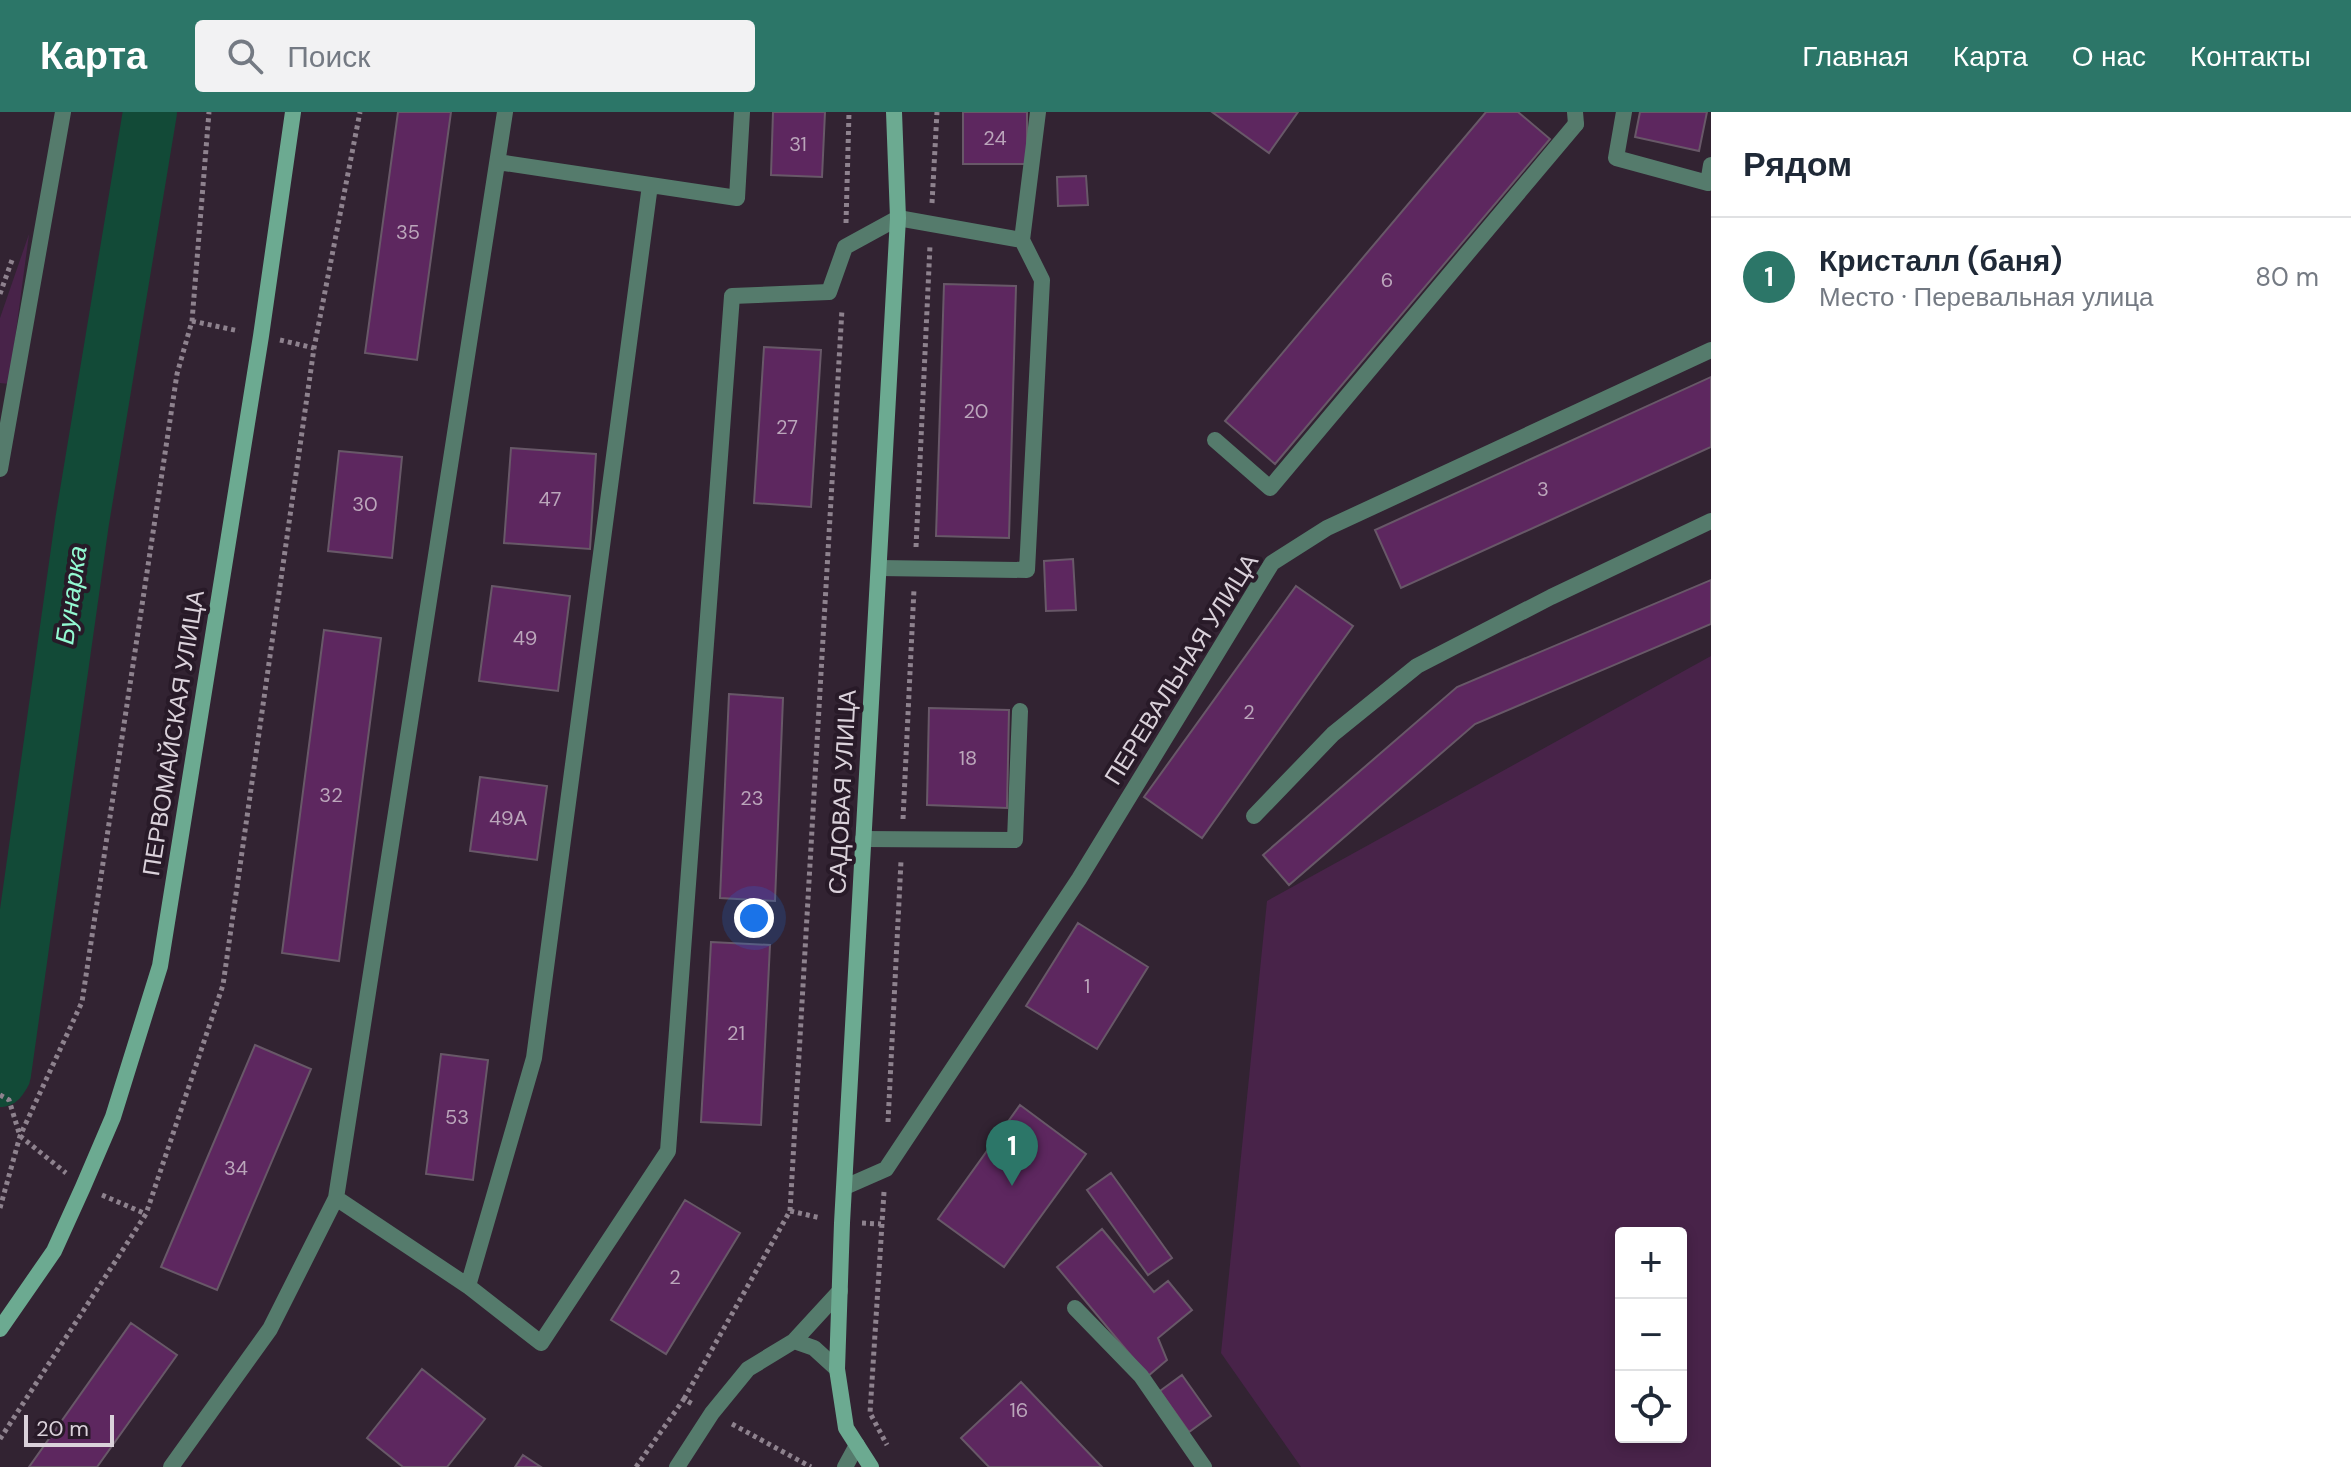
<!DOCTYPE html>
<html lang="ru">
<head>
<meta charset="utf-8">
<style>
	:root { --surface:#fff; --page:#f2f2f3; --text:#1f2937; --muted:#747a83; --line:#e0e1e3; --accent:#2c7668 }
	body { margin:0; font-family:"DM Sans",sans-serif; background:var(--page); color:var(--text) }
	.controls { position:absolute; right:24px; bottom:24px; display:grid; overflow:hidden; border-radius:8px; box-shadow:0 4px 12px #0003 }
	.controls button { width:72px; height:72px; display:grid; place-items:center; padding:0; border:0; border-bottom:2px solid var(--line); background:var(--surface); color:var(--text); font:40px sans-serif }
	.scale { position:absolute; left:24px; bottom:20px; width:90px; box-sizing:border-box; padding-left:8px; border:4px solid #dad1da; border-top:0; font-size:22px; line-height:28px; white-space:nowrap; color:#dad1da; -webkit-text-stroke:6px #281a28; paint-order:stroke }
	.you { position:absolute; left:754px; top:806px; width:28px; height:28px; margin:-20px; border:6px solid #fff; border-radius:50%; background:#1a73e8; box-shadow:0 0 0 12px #1a73e833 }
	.badge { display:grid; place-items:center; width:52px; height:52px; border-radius:50%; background:var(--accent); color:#fff; font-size:26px; font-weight:700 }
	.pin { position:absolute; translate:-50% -66px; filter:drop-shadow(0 2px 4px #0008) }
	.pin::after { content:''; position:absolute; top:42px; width:28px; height:24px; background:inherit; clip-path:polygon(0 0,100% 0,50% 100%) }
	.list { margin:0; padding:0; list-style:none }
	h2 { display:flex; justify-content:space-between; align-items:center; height:104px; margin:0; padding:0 32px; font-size:34px }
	h2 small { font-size:26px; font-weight:400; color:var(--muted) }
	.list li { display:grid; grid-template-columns:52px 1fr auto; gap:24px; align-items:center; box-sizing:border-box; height:120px; padding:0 32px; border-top:2px solid var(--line) }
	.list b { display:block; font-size:30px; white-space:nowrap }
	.list p { margin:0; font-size:26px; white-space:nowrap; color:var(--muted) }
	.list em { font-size:26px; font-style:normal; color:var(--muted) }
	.icon { flex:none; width:44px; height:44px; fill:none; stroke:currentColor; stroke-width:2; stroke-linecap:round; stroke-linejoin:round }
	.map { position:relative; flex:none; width:1711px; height:1355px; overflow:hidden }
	header { display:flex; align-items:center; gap:48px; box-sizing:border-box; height:112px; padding:0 40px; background:var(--accent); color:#fff }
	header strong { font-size:38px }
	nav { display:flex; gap:44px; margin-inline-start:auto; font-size:28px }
	.search { width:560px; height:72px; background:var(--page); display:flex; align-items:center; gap:20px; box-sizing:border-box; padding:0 28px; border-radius:8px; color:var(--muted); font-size:30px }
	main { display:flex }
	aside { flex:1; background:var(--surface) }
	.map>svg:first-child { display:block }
	.green { fill:#482349; fill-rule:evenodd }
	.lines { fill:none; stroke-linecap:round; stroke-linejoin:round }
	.river { stroke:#124a37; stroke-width:54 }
	.building { fill:#5d275f; stroke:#685868; stroke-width:2 }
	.path { stroke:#8e828e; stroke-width:5; stroke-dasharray:4 4; stroke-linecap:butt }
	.lane { stroke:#557b6c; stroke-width:16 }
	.street { stroke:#557b6c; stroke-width:16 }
	.secondary { stroke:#6caa91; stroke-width:16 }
	.labels { text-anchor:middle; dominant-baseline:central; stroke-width:8; stroke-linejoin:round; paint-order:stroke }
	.number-label { font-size:20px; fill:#bba6bb }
	.street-label { font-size:24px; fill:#dad1da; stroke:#281a28 }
	.water-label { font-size:26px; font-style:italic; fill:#93fad2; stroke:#281a28 }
</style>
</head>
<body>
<header>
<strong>Карта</strong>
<div class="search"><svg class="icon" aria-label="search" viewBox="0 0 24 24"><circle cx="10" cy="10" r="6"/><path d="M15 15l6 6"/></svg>Поиск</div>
<nav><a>Главная</a><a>Карта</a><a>О нас</a><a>Контакты</a></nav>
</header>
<main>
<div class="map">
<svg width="1711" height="1355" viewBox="0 0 1711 1355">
	<rect width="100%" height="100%" fill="#322332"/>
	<path class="green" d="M29 122 9 272 0 271V206Z
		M1711 544V1355H1301L1221 1241 1267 789ZM1621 1121H1681V1325H1621Z"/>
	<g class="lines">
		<path class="river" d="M0 968 4 962 82 410 150 0"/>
	</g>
	<path class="building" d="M398 0H451L417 248 365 241Z
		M773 0H825L822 65 771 63Z
		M963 0H1027V52H963Z
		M1212 0H1298L1269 41Z
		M1486 0H1518L1550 27 1275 352 1225 309Z
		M1640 0H1707L1699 39 1635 25Z
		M1086 64 1088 93 1058 94 1057 65Z
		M944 172 1016 174 1009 426 936 424Z
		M764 235 821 238 811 395 754 391Z
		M1711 265V335L1401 476 1375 418Z
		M511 336 596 342 590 437 504 431Z
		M339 339 402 345 392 446 328 439Z
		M1073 447 1076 498 1046 499 1044 449Z
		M1711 468V512L1475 612 1289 773 1263 743 1457 575Z
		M492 474 570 484 558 579 479 569Z
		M1296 474 1353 514 1202 726 1144 685Z
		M324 518 381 526 339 849 282 841Z
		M729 582 783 586 775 789 720 786Z
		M929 596 1009 598 1007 696 927 693Z
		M480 665 547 674 537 748 470 739Z
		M1078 811 1148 855 1097 937 1026 894Z
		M711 830 770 833 761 1013 701 1010Z
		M255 933 311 957 217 1178 161 1155Z
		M441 942 488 948 473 1068 426 1062Z
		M1020 993 1086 1042 1004 1155 938 1107Z
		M1111 1061 1172 1146 1148 1163 1087 1078Z
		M685 1088 740 1121 666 1242 611 1208Z
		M1102 1117 1154 1180 1168 1169 1192 1198 1158 1226 1167 1248 1148 1264 1057 1155Z
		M131 1211 177 1243 97 1355H29Z
		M422 1257 485 1307 447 1355H403L367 1326Z
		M1182 1263 1211 1304 1189 1320 1160 1279Z
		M1021 1270 1102 1355H989L961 1326Z
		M523 1343 541 1355H515Z"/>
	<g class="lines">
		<path class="path" d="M932 91 937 0
			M846 111 849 0
			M0 182 12 148
			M192 209 239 219
			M280 228 314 236
			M916 435 930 133
			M903 707 914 477
			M0 983 9 988 20 1024 66 1061
			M888 1010 901 749
			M884 1080 870 1301 887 1333
			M102 1083 146 1102
			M0 1096 20 1024 82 890 177 262 192 209 209 0
			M790 1099 842 197
			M862 1111 881 1112
			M684 1287 790 1099 821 1106
			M732 1312 811 1355
			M0 1327 146 1102 223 873 314 236 360 0
			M636 1355 684 1287 694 1293"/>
		<path class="lane" d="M1624 0 1616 46 1708 71 1711 53
			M498 50 737 86 742 0
			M1022 128 1038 0
			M1215 328 1270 376 1576 12
			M1254 704 1333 622 1417 554 1551 485 1711 409
			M863 727 1015 728 1020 599
			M336 1086 468 1174 534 946 650 73
			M468 1174 541 1231 668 1039 732 184 829 180 845 135 898 106 1022 128 1042 168 1027 458 879 456
			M1075 1196 1141 1264 1204 1355
			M171 1355 270 1217 336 1086 505 0
			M845 1355 857 1333"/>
		<path class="street" d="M1575 0 1576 12
			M0 357 63 0
			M845 1075 886 1057 1079 767 1272 451 1327 416 1711 238
			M794 1229 814 1236 837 1257
			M677 1355 712 1301 748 1257 794 1229 840 1179"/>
		<path class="secondary" d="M0 1217 54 1139 83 1075 113 1005 160 854 261 224 293 0
			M871 1355 846 1316 837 1257 842 1111 898 106 894 0"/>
	</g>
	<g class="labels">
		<g class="number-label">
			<text x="995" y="26">24</text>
			<text x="798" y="32">31</text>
			<text x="408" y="120">35</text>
			<text x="1387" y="168">6</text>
			<text x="976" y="299">20</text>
			<text x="787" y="315">27</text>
			<text x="1543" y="377">3</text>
			<text x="550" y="387">47</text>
			<text x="365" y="392">30</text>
			<text x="525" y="526">49</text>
			<text x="1249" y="600">2</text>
			<text x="968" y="646">18</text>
			<text x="331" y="683">32</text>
			<text x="752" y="686">23</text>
			<text x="508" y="706">49А</text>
			<text x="1087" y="874">1</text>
			<text x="736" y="921">21</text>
			<text x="457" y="1005">53</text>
			<text x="236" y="1056">34</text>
			<text x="675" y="1165">2</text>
			<text x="1019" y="1298">16</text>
		</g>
		<g class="street-label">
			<text transform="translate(1181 557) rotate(-58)">ПЕРЕВАЛЬНАЯ УЛИЦА</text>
			<text transform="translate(173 621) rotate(-81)">ПЕРВОМАЙСКАЯ УЛИЦА</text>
			<text transform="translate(842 680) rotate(-87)">САДОВАЯ УЛИЦА</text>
		</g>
		<g class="water-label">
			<text transform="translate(71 483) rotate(-82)">Бунарка</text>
		</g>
	</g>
</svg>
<div class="controls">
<button>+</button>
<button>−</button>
<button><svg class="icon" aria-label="locate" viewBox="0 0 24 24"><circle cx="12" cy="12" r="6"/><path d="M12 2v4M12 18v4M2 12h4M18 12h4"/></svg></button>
</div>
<div class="scale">20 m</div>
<div class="you"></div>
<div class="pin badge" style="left:1012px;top:1074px">1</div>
</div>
<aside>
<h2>Рядом<small></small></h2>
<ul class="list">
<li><span class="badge">1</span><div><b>Кристалл (баня)</b><p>Место · Перевальная улица</p></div><em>80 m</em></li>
</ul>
</aside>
</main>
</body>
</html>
